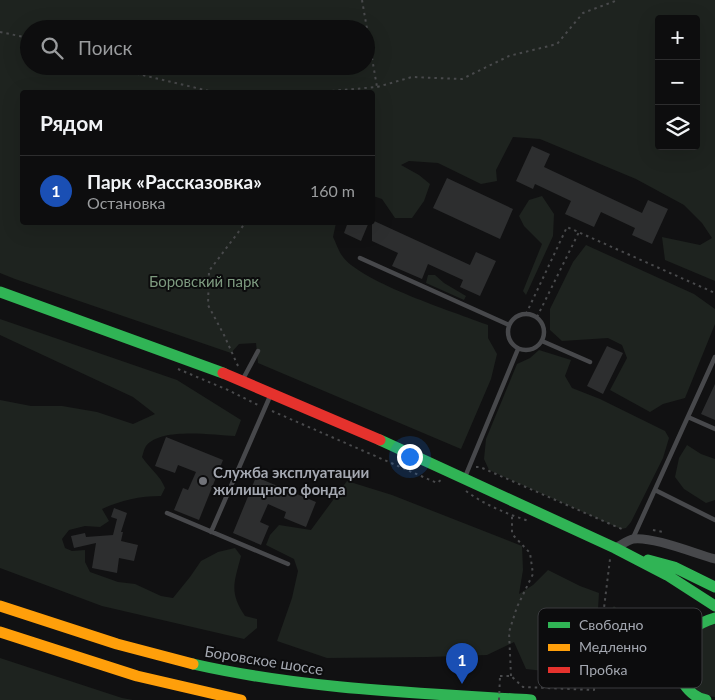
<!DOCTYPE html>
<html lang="ru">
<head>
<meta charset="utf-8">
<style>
	:root { --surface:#0d0d0e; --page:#161617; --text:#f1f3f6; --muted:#9a9c9e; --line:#2d2d2e; --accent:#b45309 }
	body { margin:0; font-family:Lato,sans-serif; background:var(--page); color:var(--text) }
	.controls { position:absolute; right:15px; top:15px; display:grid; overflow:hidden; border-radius:5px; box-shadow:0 5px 20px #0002 }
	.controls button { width:45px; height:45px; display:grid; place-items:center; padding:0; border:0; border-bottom:1px solid var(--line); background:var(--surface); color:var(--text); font:25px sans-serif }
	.you { position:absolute; left:409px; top:456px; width:18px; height:18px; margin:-12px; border:4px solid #fff; border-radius:50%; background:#1a73e8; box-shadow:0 0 0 8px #1a73e833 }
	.badge { display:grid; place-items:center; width:32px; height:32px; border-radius:50%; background:var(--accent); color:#fff; font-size:16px; font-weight:700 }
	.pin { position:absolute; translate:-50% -41px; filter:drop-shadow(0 1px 2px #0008) }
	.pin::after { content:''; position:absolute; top:26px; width:18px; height:15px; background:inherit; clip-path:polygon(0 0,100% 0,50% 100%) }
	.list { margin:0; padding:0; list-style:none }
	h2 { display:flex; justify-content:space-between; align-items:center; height:65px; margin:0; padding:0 20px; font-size:21px }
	h2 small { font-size:16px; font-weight:400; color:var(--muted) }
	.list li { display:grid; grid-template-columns:32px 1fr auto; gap:15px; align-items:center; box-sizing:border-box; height:70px; padding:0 20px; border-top:1px solid var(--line) }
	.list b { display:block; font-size:19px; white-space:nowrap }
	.list p { margin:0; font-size:16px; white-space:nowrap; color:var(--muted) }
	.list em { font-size:16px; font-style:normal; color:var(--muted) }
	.icon { flex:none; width:28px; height:28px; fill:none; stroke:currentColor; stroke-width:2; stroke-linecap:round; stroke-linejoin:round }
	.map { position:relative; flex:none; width:715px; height:700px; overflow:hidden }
	.search { position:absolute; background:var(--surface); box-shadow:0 5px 20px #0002; left:20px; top:20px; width:355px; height:55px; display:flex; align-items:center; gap:12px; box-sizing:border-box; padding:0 18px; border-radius:28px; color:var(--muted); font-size:19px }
	.panel { position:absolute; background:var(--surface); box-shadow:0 5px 20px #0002; left:20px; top:90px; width:355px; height:135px; border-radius:5px }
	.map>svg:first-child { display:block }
	.green { fill:#1e231f; fill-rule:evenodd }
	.building { fill:#2d2e2f }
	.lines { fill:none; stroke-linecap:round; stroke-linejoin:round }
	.path { stroke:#494a4c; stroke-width:2; stroke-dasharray:2.5 4; stroke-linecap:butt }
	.lane { stroke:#47484b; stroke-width:4.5 }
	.street { stroke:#47484b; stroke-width:9 }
	.fast { stroke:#30b455; stroke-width:11 }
	.slow { stroke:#ff9f0a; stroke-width:11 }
	.jam { stroke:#e5322d; stroke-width:11 }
	.path-bridge { stroke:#494a4c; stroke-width:2; stroke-dasharray:2.5 4; stroke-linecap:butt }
	.poi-dot { fill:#717379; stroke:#0c0c0d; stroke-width:2 }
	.labels { text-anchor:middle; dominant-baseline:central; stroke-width:4; stroke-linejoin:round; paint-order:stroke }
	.park-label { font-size:15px; fill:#7d9a7f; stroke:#0c0c0d }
	.poi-label { font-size:15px; font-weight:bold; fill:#a4a8b1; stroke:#0c0c0d; text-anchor:start }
	.street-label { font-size:15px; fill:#a4a8b1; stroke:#0c0c0d }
	.key { fill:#0c0c0d; stroke:#3a3b3e; stroke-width:1 }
	.key-label { font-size:14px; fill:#a4a8b1 }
</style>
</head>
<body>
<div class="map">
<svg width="715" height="700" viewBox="0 0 715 700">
	<rect width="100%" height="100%" fill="#111112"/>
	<path class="green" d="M0 0H715V281L665 260 662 237 700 245 712 238 702 223 684 205 636 179 540 139 513 137 496 170 497 181 481 184 438 163 409 161 401 165 419 175 430 184 424 201 412 218H395L382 199 373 196 372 92H22V222L336 223 333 237C336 243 339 252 343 257 363 283 454 312 488 325V338L497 354 491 379 461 449 258 363 256 343 239 344 231 353 15 279 0 273ZM659 19H696V146H659ZM29 29H366V66H29Z
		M542 196 554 214 553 236 526 295 523 291 542 244 524 226 519 216 529 200Z
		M586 245 694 294 715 309V324L685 398 663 404 650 412 610 390 627 358 622 345 608 338 562 341 550 330V309L573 262Z
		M428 275H435L444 283 466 296 464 300 426 283Z
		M0 319 177 380 241 420 235 436C212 435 161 427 146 446 144 449 143 454 142 457 150 469 160 475 165 488L161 496C139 496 122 500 102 509L109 521 100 527 85 526 69 530 62 539 65 548 72 551 85 550V562L90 572 118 582 135 584 161 596 173 598 190 577 201 561 218 552 235 548 241 556C234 583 229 592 245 616L257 619V628L244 639 102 606 0 568V400L31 406H62L97 412 133 424 155 414 133 397 0 335Z
		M539 350 571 360 565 376 572 388 600 399 665 431 669 438 663 458 631 522 626 528 621 529 489 470 484 459 486 439 517 364 530 358Z
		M687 445 701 454 715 459V500L706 503 684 489 675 477 679 458Z
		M347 481 392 495 522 546 523 570 519 594 533 585 548 570 580 586 599 593 597 626 583 636 574 663 553 672 526 669 514 642 487 655 428 657 327 658 277 641 292 598 298 571 294 559 266 545 270 535 279 525 311 530Z
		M614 606 627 618 650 621 663 634 662 641 652 649 629 637 619 648 607 650C606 637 605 616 614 606Z
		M715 624V697C683 693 672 652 697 632 702 628 709 626 715 624Z
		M0 658 122 698 133 700H0Z"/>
	<path class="building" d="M532 146 550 154 544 167 642 213 648 200 668 209 652 244 632 235 635 228 601 212 594 227 565 214 571 201 535 184 533 189 516 181Z
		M447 178 513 209 500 239 433 208Z
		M372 220 470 265 476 252 496 261 480 296 460 287 463 280 428 264 422 279 392 266 398 253 372 241Z
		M348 222H369L361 241 344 233Z
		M607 346 623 353 603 394 587 386Z
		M715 384V420L701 414Z
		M166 437 223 460 199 520 174 510 183 488 188 490 196 472 178 465 175 473 155 466Z
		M256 477 316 502 306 527 284 518 286 512 268 504 260 522 269 526 261 545 233 533Z
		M114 508 127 513 121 532H123L121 541 138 545 134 561 119 558 117 573 92 568 96 543 74 548 71 536 85 533 86 537 113 535 117 519 111 517Z"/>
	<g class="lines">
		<path class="path" d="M362 0 377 87
			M0 32 29 38
			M105 66 213 92
			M319 92 377 87 412 77 462 79 509 56 557 44 583 13 618 0
			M526 314 567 227 715 293
			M537 317 579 232
			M238 366 224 335 208 305 209 271 246 222
			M178 369 228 390 258 405
			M272 411 437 483 441 480
			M476 467H480L624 530
			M466 491C485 505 507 514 529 521
			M653 530 663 532
			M500 676H511L523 687 594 690 610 559
			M511 676 509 632 517 607 533 574 530 553 512 534V516"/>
		<path class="lane" d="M360 258 509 325
			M508 332a18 18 0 1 1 36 0a18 18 0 1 1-36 0Z
			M542 341 590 362
			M243 379 258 351
			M688 417 715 429
			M465 477 518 349
			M655 490 715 520
			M167 513 288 564
			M211 532 271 394
			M633 538 715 357"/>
		<path class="street" d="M615 548C621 545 628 540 633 539 652 536 696 554 715 559"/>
		<path class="fast" d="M0 292 223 373
			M380 440 615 548 667 575 715 606
			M648 560 674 567 715 587
			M193 664C303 689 418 693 531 700
			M706 700C696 698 690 693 684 684 665 654 684 627 715 618"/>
		<path class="slow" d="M0 606 117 644 193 664
			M0 632 137 676 241 700"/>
		<path class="jam" d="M223 373 380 440"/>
		<path class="path-bridge" d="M499 700 500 676"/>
	</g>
	<circle class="poi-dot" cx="203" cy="481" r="5"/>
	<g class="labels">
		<g class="park-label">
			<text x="204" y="281">Боровский парк</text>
		</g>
		<g class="poi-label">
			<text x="213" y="472">Служба эксплуатации<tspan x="213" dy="17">жилищного фонда</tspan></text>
		</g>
		<g class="street-label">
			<text transform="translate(264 660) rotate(9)">Боровское шоссе</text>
		</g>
	</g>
	<rect x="538" y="608" width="164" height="80" rx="8" class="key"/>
	<rect x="548" y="622" width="22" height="6" fill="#30b455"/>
	<rect x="548" y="644" width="22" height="7" fill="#ff9f0a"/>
	<rect x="548" y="667" width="22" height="6" fill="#e5322d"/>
	<g class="key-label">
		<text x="579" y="630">Свободно</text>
		<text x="579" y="652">Медленно</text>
		<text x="579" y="675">Пробка</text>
	</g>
</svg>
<div class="controls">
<button>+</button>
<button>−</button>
<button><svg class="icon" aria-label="layers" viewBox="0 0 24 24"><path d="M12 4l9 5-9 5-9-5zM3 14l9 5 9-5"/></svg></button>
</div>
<div class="you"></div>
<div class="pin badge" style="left:462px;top:684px;background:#1a4fb4">1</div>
<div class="search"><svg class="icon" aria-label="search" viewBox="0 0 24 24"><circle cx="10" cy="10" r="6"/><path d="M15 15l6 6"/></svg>Поиск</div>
<section class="panel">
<h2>Рядом<small></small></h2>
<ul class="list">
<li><span class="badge" style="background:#1a4fb4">1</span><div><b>Парк «Рассказовка»</b><p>Остановка</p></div><em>160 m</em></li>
</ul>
</section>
</div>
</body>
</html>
